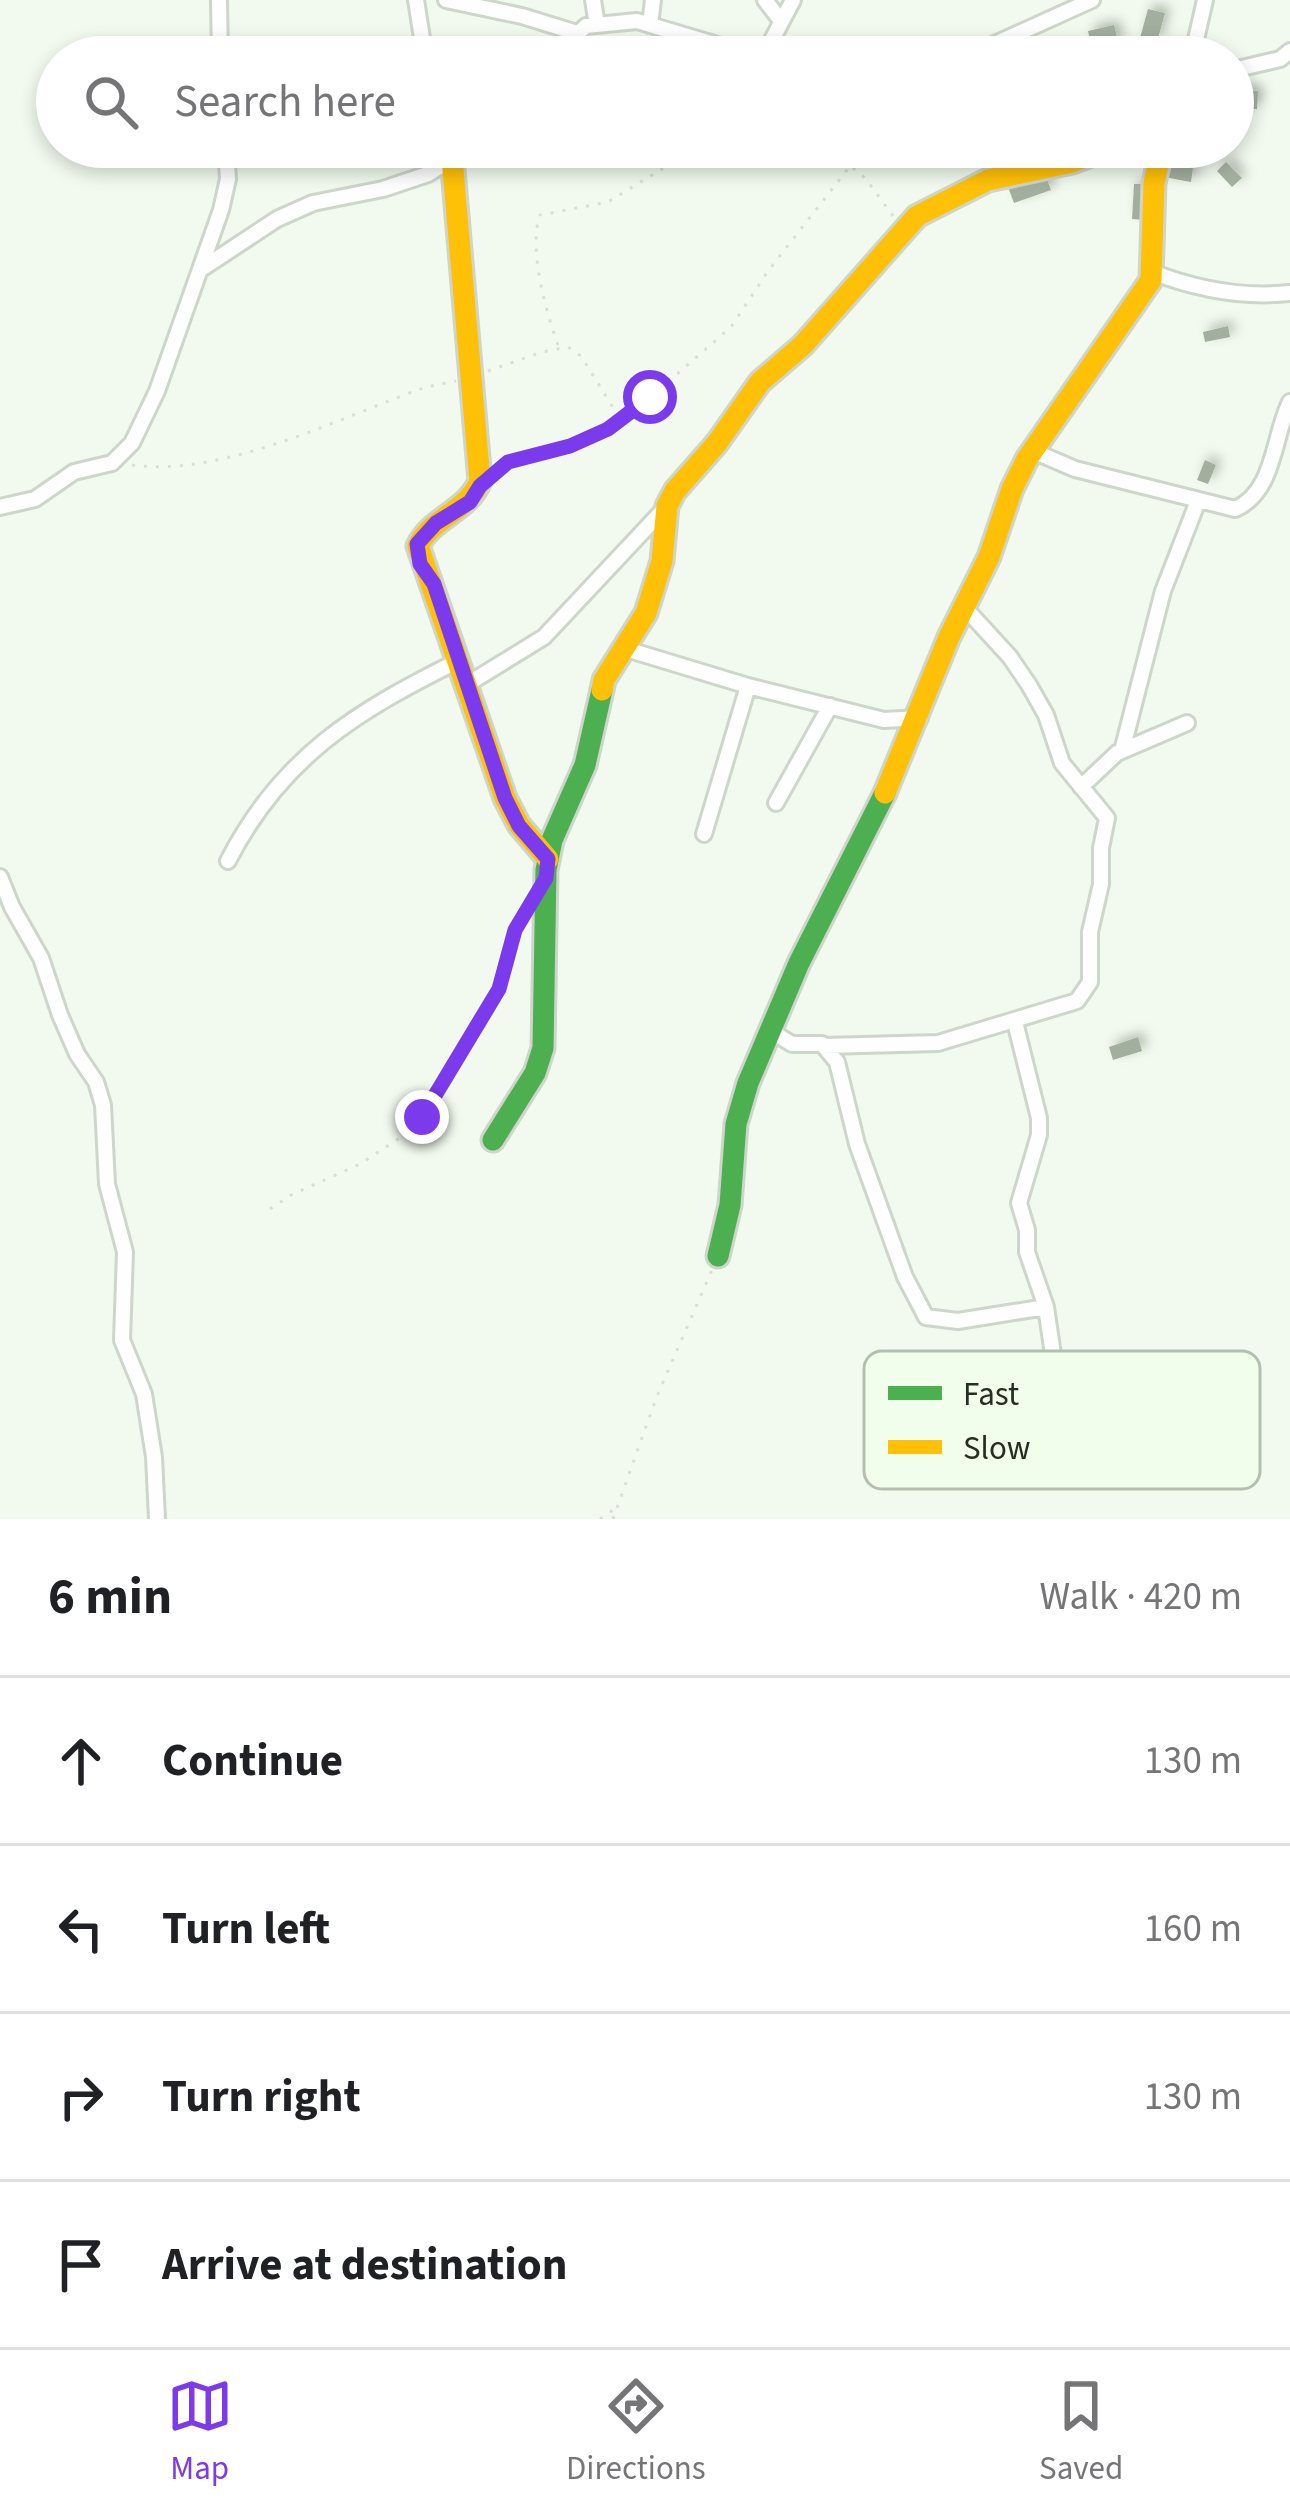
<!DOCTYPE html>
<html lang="en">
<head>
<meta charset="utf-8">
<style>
	:root { --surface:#fff; --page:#f2f2f2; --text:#202124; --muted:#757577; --line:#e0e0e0; --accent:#7c3aed }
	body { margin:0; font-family:"Source Sans 3",sans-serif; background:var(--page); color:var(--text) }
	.stop { position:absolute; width:36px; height:36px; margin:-27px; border:9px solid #7c3aed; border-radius:50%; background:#fff }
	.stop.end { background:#7c3aed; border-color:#fff; box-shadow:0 3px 12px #0008 }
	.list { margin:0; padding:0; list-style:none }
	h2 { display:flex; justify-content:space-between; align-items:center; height:156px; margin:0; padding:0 48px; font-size:51px }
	h2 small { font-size:39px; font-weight:400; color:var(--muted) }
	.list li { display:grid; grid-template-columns:78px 1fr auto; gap:36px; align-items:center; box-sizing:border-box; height:168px; padding:0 48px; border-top:3px solid var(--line) }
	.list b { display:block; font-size:45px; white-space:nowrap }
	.list em { font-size:39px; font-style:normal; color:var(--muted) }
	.icon { flex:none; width:66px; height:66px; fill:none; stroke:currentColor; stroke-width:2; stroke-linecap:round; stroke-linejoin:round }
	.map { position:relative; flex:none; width:1290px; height:1519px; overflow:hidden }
	.search { position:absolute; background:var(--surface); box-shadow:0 6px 18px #0003; left:36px; right:36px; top:36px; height:132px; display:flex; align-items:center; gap:30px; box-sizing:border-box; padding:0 42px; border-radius:66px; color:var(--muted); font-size:45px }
	.sheet { height:828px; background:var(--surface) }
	nav { display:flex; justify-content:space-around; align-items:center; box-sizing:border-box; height:168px; border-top:3px solid var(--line); background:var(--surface); font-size:33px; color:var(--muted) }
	nav a { display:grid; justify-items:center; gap:6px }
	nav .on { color:var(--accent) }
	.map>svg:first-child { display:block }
	.building { fill:#a2af9e; filter:url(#shadow) }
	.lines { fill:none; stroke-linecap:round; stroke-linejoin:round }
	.street-casing { stroke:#ced6cb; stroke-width:20 }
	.fast-casing { stroke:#ced6cb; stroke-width:27 }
	.slow-casing { stroke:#ced6cb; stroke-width:27 }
	.path { stroke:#dadcd9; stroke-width:3; stroke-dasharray:3 9; stroke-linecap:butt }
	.street { stroke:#fdfefd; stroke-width:14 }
	.fast { stroke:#4caf50; stroke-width:21 }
	.slow { stroke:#ffc107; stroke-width:21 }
	.route { stroke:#7c3aed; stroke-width:15 }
	.key { fill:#f0feeb; stroke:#b3c0af; stroke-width:3 }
	.key-label { font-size:33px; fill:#252e22 }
</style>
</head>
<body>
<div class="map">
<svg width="1290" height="1519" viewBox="0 0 1290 1519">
	<defs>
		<filter id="shadow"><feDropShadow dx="5.5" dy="-5.5" stdDeviation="6" flood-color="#0004"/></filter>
	</defs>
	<rect width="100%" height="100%" fill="#f2faef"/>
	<path class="building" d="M1148 9 1165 13 1157 42 1140 38Z
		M1114 25 1119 45 1092 50 1088 31Z
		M1238 90 1258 91 1257 109 1238 108Z
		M1226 162 1242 178 1232 187 1217 171Z
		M1166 163 1193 168 1191 182 1164 177Z
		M1045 174 1051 190 1014 203 1008 187Z
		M1134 184H1146L1144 220 1132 219Z
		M1228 326 1230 337 1205 342 1203 332Z
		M1205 460 1216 465 1208 484 1197 480Z
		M1138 1037 1142 1051 1113 1060 1109 1047Z"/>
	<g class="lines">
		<defs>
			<path id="street" d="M219 0 220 57
				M416 0 425 57
				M446 0 522 16 577 33
				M593 0 597 25
				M765 0 781 21
				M650 25 653 0
				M553 57 586 26 637 21 758 57
				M763 57 793 0
				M966 57 1092 0
				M1192 57 1205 0
				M1233 70 1280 59 1290 51
				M200 270 277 219 313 203 383 189 428 174 470 147
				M1152 272C1196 289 1244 298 1290 293
				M1033 451 1075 469 1235 509C1275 492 1273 436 1290 402
				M0 507 35 499 74 472 112 463 132 443 157 391 221 210 228 179 226 147
				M626 649 748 686 884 720 920 718
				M466 685 544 637 666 507
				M1122 751 1163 591 1198 501
				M1081 787 1117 753 1187 723
				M776 803 830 706
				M704 834 748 686
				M228 861C281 757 357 711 458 661
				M0 877 12 907 41 958 60 1015 77 1054 96 1082 103 1105 107 1184 125 1252 122 1340 144 1394 154 1457 157 1519
				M1015 1022 1039 1118V1135L1019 1203 1027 1230V1252L1046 1307 1068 1456
				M769 1030 792 1044H822L837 1062 857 1144 905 1277 926 1317 958 1321 1046 1307
				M824 1046 938 1043 1077 1001 1090 982V932L1101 884V848L1107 818 1062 763 1046 715 1029 685 1010 657 965 608"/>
			<path id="fast" d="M493 1140 535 1073 543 1048 546 870 552 840 585 765 602 690
				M718 1256 730 1205 736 1124 748 1083 799 963 885 793"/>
			<path id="slow" d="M452 158 480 481C467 512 432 517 418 546L505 798 519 825 548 859
				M602 690 604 680 646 613 662 561 667 506 675 491 717 443 760 382 803 345 917 216 988 180 1072 162 1112 147
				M885 793 949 637 989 557 1012 489 1027 459 1151 280 1154 183 1162 147"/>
		</defs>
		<use href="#street" class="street-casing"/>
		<use href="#fast" class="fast-casing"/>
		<use href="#slow" class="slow-casing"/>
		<path class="path" d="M833 147 852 164
			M853 168 866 179 893 216
			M558 345C546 312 528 248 540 215L608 202 670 164 756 147
			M488 371 542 352 568 347 581 356 614 409 621 413 637 409 731 327 768 271 865 147
			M132 465C222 478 341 417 426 387L456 381
			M499 469C522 453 549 453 574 444 593 437 610 427 626 415
			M270 1209 291 1195 360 1164 412 1130 499 989 527 905
			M600 1519 613 1510
			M613 1519 657 1396 712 1270"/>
		<use href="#street" class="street"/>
		<use href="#fast" class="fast"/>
		<use href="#slow" class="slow"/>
	</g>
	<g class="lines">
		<path class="route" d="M422 1117 499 989 515 930 546 878 548 859 519 826 505 798 434 584 420 564 417 544 436 523 470 502 480 486 508 462 570 446 608 429 650 397"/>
	</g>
	<rect x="864" y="1351" width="396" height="138" rx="18" class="key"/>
	<rect x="888" y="1386" width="54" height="14" fill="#4caf50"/>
	<rect x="888" y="1440" width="54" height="14" fill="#ffc107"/>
	<g class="key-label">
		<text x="963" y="1405">Fast</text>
		<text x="963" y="1459">Slow</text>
	</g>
</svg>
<div class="stop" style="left:650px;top:397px"></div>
<div class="stop end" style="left:422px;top:1117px"></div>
<div class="search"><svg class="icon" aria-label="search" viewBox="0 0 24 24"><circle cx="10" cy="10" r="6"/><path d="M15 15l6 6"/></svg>Search here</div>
</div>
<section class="sheet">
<h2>6 min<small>Walk · 420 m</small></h2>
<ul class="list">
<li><svg class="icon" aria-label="ahead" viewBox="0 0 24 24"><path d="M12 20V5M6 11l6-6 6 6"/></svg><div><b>Continue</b></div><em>130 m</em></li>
<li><svg class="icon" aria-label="left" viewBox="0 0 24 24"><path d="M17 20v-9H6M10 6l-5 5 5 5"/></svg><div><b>Turn left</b></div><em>160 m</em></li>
<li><svg class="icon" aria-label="right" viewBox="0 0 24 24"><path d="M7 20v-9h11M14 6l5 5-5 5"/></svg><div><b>Turn right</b></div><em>130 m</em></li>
<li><svg class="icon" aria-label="arrive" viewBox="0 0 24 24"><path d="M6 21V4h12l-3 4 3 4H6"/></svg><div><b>Arrive at destination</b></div></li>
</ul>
</section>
<nav>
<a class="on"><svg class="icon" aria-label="map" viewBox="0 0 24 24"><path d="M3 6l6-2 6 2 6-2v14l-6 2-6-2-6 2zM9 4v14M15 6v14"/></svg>Map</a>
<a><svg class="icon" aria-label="directions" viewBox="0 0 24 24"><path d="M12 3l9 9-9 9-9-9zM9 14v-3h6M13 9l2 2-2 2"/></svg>Directions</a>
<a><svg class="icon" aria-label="saved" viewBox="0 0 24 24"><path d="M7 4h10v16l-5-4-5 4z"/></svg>Saved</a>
</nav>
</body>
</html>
